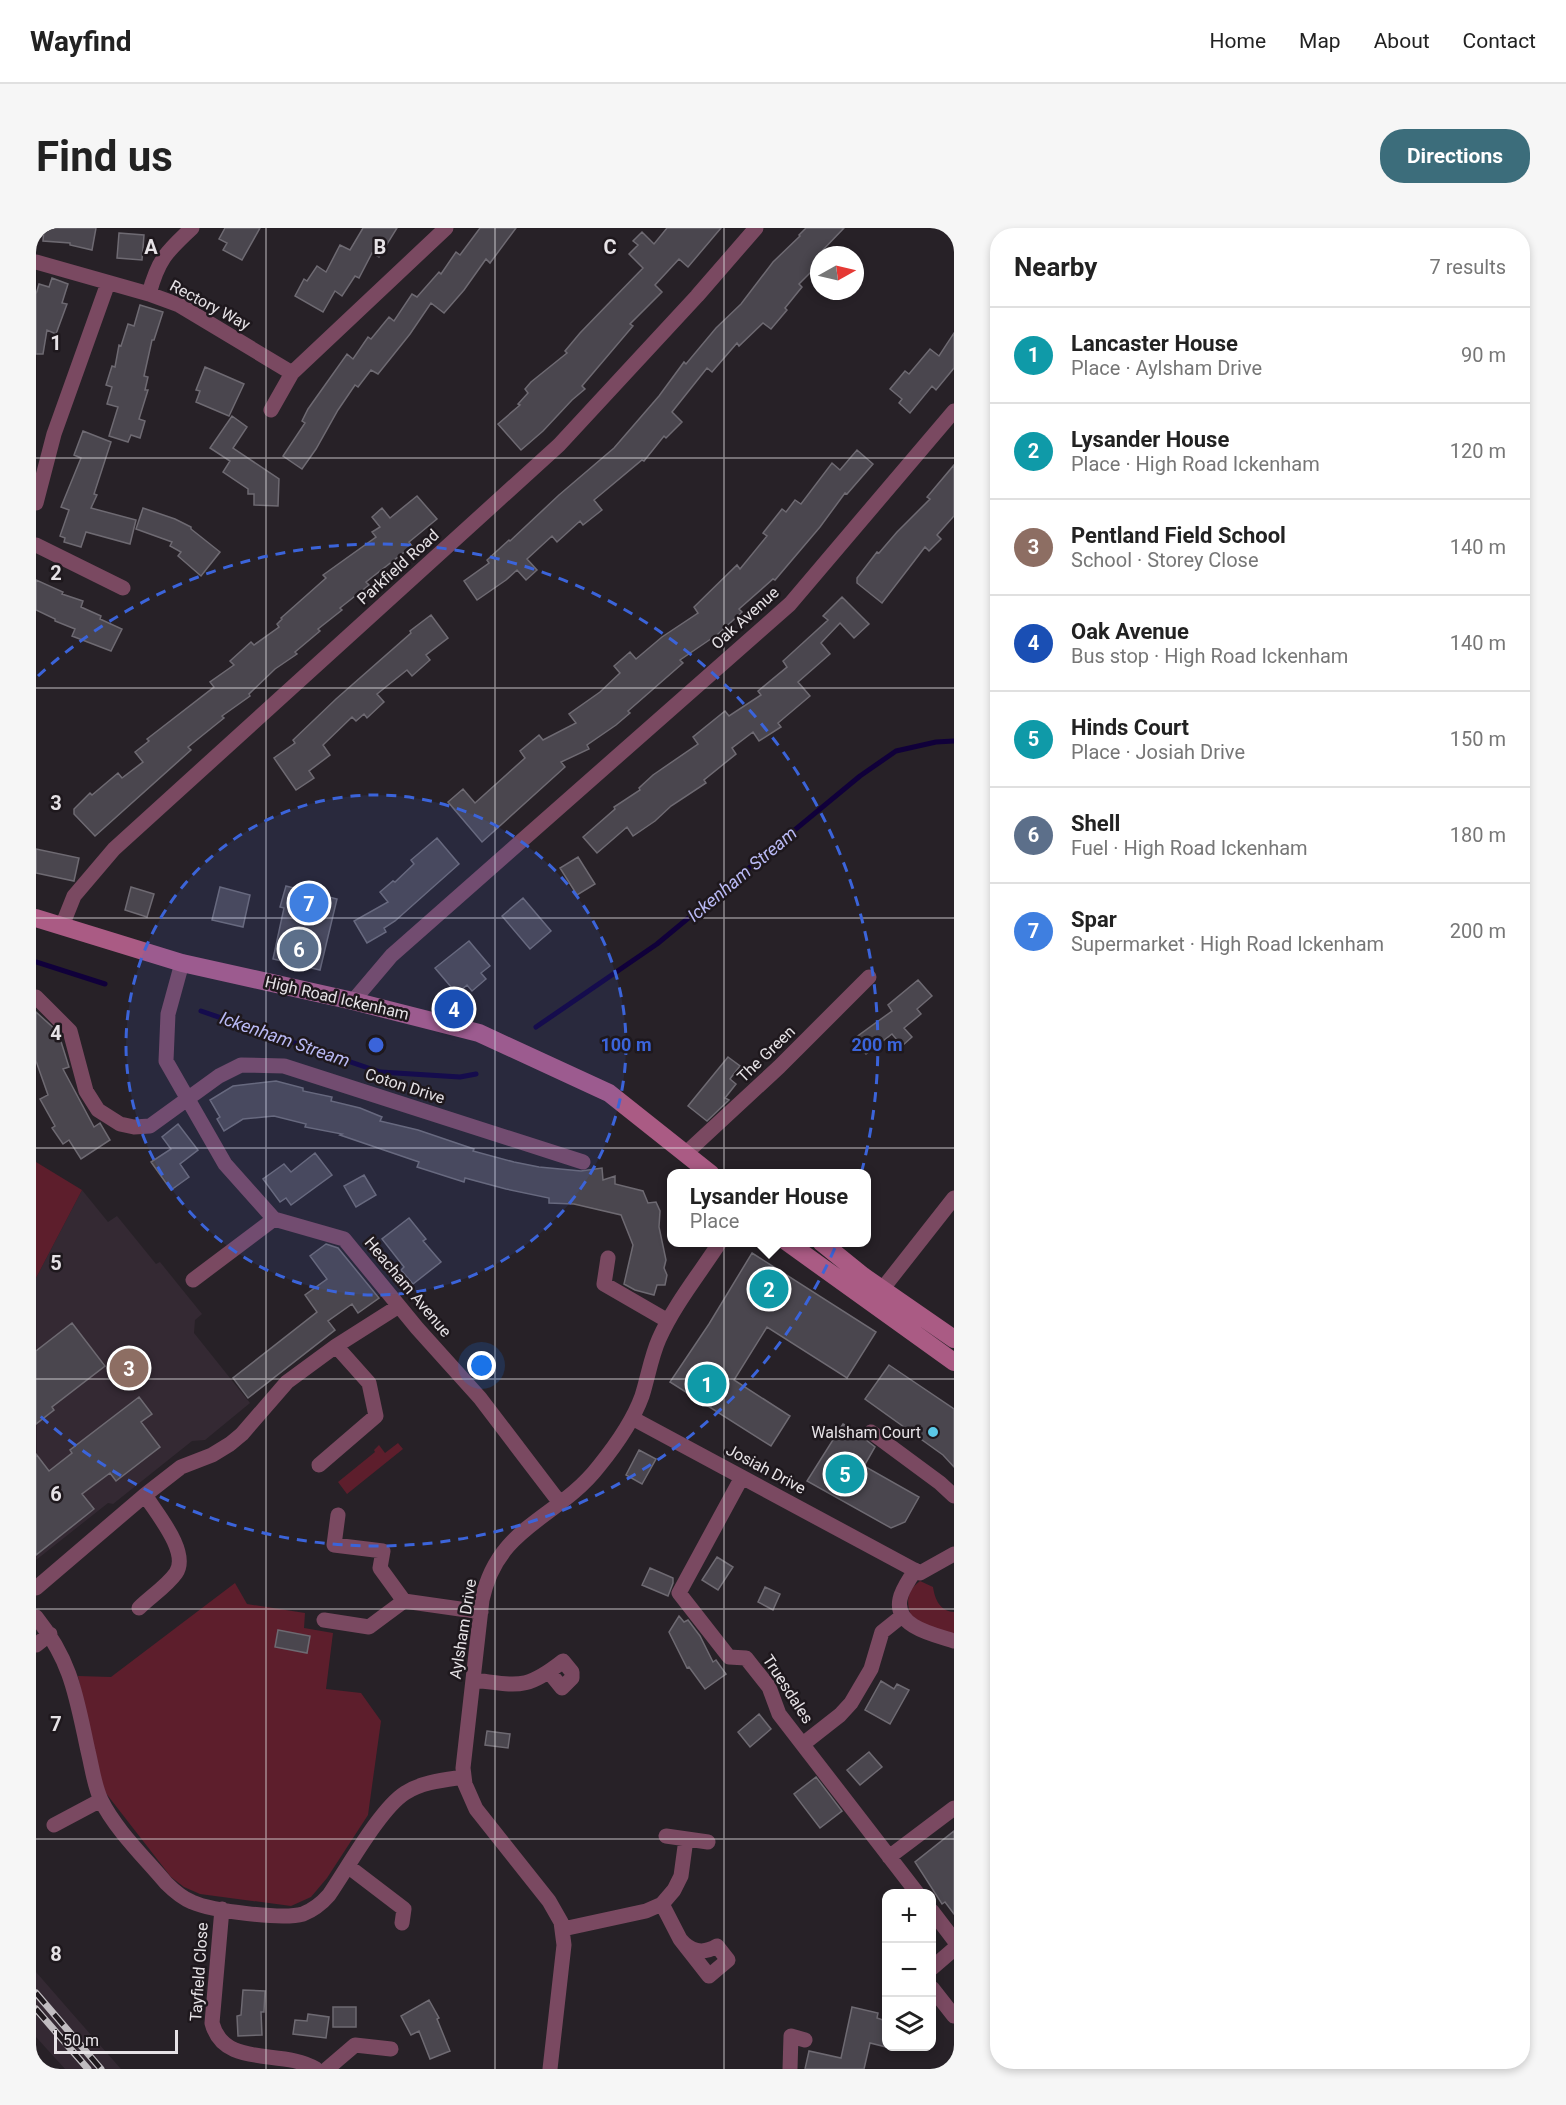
<!DOCTYPE html>
<html lang="en">
<head>
<meta charset="utf-8">
<style>
	:root { --surface:#fff; --page:#f6f6f6; --text:#222; --muted:#767676; --line:#e0e0e0; --accent:#3c6d7b }
	body { margin:0; font-family:Roboto,sans-serif; background:var(--page); color:var(--text) }
	.controls { position:absolute; right:18px; bottom:18px; display:grid; overflow:hidden; border-radius:12px; box-shadow:0 3px 9px #0003 }
	.controls button { width:54px; height:54px; display:grid; place-items:center; padding:0; border:0; border-bottom:2px solid var(--line); background:var(--surface); color:var(--text); font:30px sans-serif }
	.compass { position:absolute; left:774px; top:18px; width:54px; height:54px; border-radius:50%; background:var(--surface); box-shadow:0 3px 9px #0003; rotate:82deg }
	.scale { position:absolute; left:18px; bottom:15px; width:124px; box-sizing:border-box; padding-left:6px; border:3px solid #e6e2e6; border-top:0; font-size:16px; line-height:21px; white-space:nowrap; color:#e6e2e6; -webkit-text-stroke:4px #1e181d; paint-order:stroke }
	.you { position:absolute; left:446px; top:1138px; width:21px; height:21px; margin:-15px; border:4px solid #fff; border-radius:50%; background:#1a73e8; box-shadow:0 0 0 9px #1a73e833 }
	.badge { display:grid; place-items:center; width:39px; height:39px; border-radius:50%; background:var(--accent); color:#fff; font-size:20px; font-weight:700 }
	.pin { position:absolute; translate:-50% -50%; border:3px solid #fff; box-shadow:0 2px 6px #0006 }
	.popup { position:absolute; left:631px; top:941px; width:204px; height:78px; box-sizing:border-box; display:grid; place-content:center; border-radius:12px; background:var(--surface); filter:drop-shadow(0 2px 4px #0005); font-size:20px; white-space:nowrap; color:var(--muted) }
	.popup b { font-size:22px; color:var(--text) }
	.popup::after { content:''; position:absolute; left:50%; top:100%; margin-left:-12px; border:12px solid transparent; border-top-color:var(--surface) }
	.list { margin:0; padding:0; list-style:none }
	h2 { display:flex; justify-content:space-between; align-items:center; height:78px; margin:0; padding:0 24px; font-size:26px }
	h2 small { font-size:20px; font-weight:400; color:var(--muted) }
	.list li { display:grid; grid-template-columns:39px 1fr auto; gap:18px; align-items:center; box-sizing:border-box; height:96px; padding:0 24px; border-top:2px solid var(--line) }
	.list b { display:block; font-size:22px; white-space:nowrap }
	.list p { margin:0; font-size:20px; white-space:nowrap; color:var(--muted) }
	.list em { font-size:20px; font-style:normal; color:var(--muted) }
	.icon { flex:none; width:33px; height:33px; fill:none; stroke:currentColor; stroke-width:2; stroke-linecap:round; stroke-linejoin:round }
	.map { position:relative; flex:none; width:918px; height:1841px; overflow:hidden; border-radius:24px }
	header { display:flex; align-items:center; gap:36px; box-sizing:border-box; height:84px; padding:0 30px; background:var(--surface); border-bottom:2px solid var(--line) }
	header strong { font-size:28px }
	nav { display:flex; gap:33px; margin-inline-start:auto; font-size:21px }
	.intro { display:flex; align-items:center; justify-content:space-between; box-sizing:border-box; height:144px; padding:0 36px }
	h1 { margin:0; font-size:42px }
	.button { padding:15px 27px; border-radius:24px; background:var(--accent); color:#fff; font-size:21px; font-weight:700 }
	main { display:flex; gap:36px; padding:0 36px }
	aside { flex:1; background:var(--surface); border-radius:24px; box-shadow:0 3px 9px #0003 }
	.map>svg:first-child { display:block }
	.built { fill:#342933 }
	.green { fill:#5d1e2c }
	.lines { fill:none; stroke-linecap:round; stroke-linejoin:round }
	.stream { stroke:#10003a; stroke-width:5 }
	.building { fill:#4a464e; stroke:#6e6a72; stroke-width:1.5 }
	.street { stroke:#7a4961; stroke-width:15 }
	.secondary { stroke:#aa5b84; stroke-width:18 }
	.rail-casing { stroke:#c0bcc0; stroke-width:7 }
	.rail { stroke:#1e181d; stroke-width:4.5; stroke-dasharray:14; stroke-linecap:butt }
	.grid { fill:none; stroke:#e6e2e6; stroke-width:1.5; stroke-opacity:0.55 }
	.ring { fill:none; stroke:#3b64da; stroke-width:3; stroke-dasharray:10 8 }
	.poi-dot { fill:#5bc8e7; stroke:#1e181d; stroke-width:2 }
	.labels { text-anchor:middle; dominant-baseline:central; stroke-width:5; stroke-linejoin:round; paint-order:stroke }
	.street-label { font-size:16px; fill:#e6e2e6; stroke:#1e181d }
	.poi-label { font-size:16px; fill:#e6e2e6; stroke:#1e181d; text-anchor:end }
	.water-label { font-size:18px; font-style:italic; fill:#b9b9f4; stroke:#1e181d }
	.grid-label { font-size:20px; text-anchor:middle; font-weight:bold; fill:#e6e2e6; stroke:#1e181d; stroke-width:5; stroke-linejoin:round; paint-order:stroke }
	.centre { fill:#3b64da; stroke:#1e181d; stroke-width:3 }
	.ring-label { font-size:18px; text-anchor:middle; font-weight:bold; fill:#3b64da; stroke:#1e181d; stroke-width:5; stroke-linejoin:round; paint-order:stroke }
</style>
</head>
<body>
<header>
<strong>Wayfind</strong>
<nav><a>Home</a><a>Map</a><a>About</a><a>Contact</a></nav>
</header>
<div class="intro"><h1>Find us</h1><a class="button">Directions</a></div>
<main>
<div class="map">
<svg width="918" height="1841" viewBox="0 0 918 1841">
	<rect width="100%" height="100%" fill="#272127"/>
	<path class="built" d="M46 962 72 994 81 988 120 1036 124 1034 166 1086 159 1092 158 1105 214 1175 169 1212 156 1213 77 1276 72 1275 0 1332V1050Z
		M0 1744 34 1783 85 1841H29L0 1809Z"/>
	<path class="green" d="M0 934 46 962 0 1050Z
		M362 1215 367 1221 311 1266 302 1254 339 1224 338 1222 343 1217 349 1225Z
		M884 1353 897 1359C899 1372 904 1383 918 1384V1409L877 1392C870 1377 869 1364 884 1353Z
		M199 1355 211 1376 269 1385 268 1400 297 1405 290 1461 325 1465 345 1493 332 1587 291 1650 275 1669 255 1678 164 1666 148 1659 135 1649 69 1564 62 1545 42 1448 75 1449Z"/>
	<g class="lines">
		<path class="stream" d="M0 734 69 756
			M165 783 344 844 424 849 440 846
			M500 799 621 716 824 548 860 523 900 514 918 513"/>
	</g>
	<path class="building" d="M8 0H60L56 22 34 17V15L7 13Z
		M189 0H224L206 32 187 22 191 15 183 11Z
		M327 0H361L343 29 336 25 323 50 319 48 306 68 299 63 287 84 259 68 268 51 271 53 281 38 290 44 304 17 314 22Z
		M444 0H480L454 35 450 31 428 62 408 85 395 75 374 106 342 146 335 142 322 159 319 157 302 182 280 221 266 241 247 228 269 195 266 193 272 181 311 126 317 131 332 109 335 111 353 89 358 93 376 66 381 69 403 44 405 46 420 24 424 27Z
		M631 0H685L652 39 643 31 619 57 626 64 594 96 597 98 546 158 549 161 536 172 507 203 485 222 462 196 484 177 482 176 492 165 489 161 495 154 531 125 529 123 544 105 607 40 593 26 602 17 597 13 606 4 618 16Z
		M770 0H808L783 26V36L763 56 766 59 749 80 751 82 735 101 727 95 703 118 701 115 676 144 671 140 636 184 646 194 630 210 628 208 608 233 606 232 558 272 566 282 547 297 544 293 521 314 516 308 491 331 501 342 490 352 481 342 470 352 441 372 428 353 453 335 451 332 473 312 474 313 523 267 578 220 623 168 648 134 650 136 680 100 705 76 737 34 764 8 763 7Z
		M83 5 108 7 106 32 81 30Z
		M16 50 32 56 26 75 31 76 20 106 11 102 7 126H0V66L3 56 13 59Z
		M104 77 127 84 118 112H116L108 148 112 149 109 162H112L103 191 109 193 104 210 95 207 92 214 73 208 82 179 71 176 76 159 70 157 76 138 79 139 83 117 85 118 92 96 98 98Z
		M918 105V140L900 162 896 158 874 185 863 175 866 171 854 161 869 143 873 146 894 121 903 128Z
		M169 139 208 156 193 188 160 174 164 163 160 162Z
		M196 188 211 199 197 220 243 251 242 278 218 277V266H212V261L187 244 194 233 174 220Z
		M47 203 75 214 58 266 61 267 55 280 100 292 94 316 50 304 45 319 28 314 29 310 24 308 33 282 25 279 45 230 38 227Z
		M821 222 837 236 811 266 809 265 784 299 739 352 737 351 703 381 706 384 682 406 644 432 647 435 592 483 594 485 580 497 551 517 553 521 525 534 529 539 446 614 412 574 427 561 439 575 489 530 484 523 503 507 507 512 540 495 533 486 564 464 584 445 578 438 594 424 600 431 626 409 662 385 658 379 701 337 704 341 731 308 727 305 746 281 750 284 759 272 765 276 796 235 804 242Z
		M918 237V288L901 307 905 311 893 323 889 319 846 375 821 355V350L841 324 843 325 861 304 894 271 891 269Z
		M381 268 401 291 373 314 376 318 330 354 333 357 304 380 306 382 282 401 284 403 259 424 261 426 239 441 213 466 214 468 186 488 188 490 152 519 155 522 59 608 38 586V581L54 565 56 567 82 545 86 550 107 534 99 524 113 513 111 511 178 459 174 454 198 437 194 433 215 414 218 417 243 399 241 396 246 391 245 390 290 350 287 347 340 309 336 304 344 299 336 289 346 280 354 290Z
		M107 280 139 291 155 299V301L184 324 165 348 142 328 145 324 134 318 136 314 100 301Z
		M0 352 27 364 26 366 47 373 45 379 65 388 64 391 86 401 75 423 36 408 39 401 19 393V391L0 382Z
		M806 369 833 396 818 410 804 395 785 415 794 426 762 454 774 468 742 495 745 499 723 513 717 504 696 520 700 526 668 552 670 555 635 578 619 593 597 608 591 599 561 625 547 609 579 581 578 579 604 562 603 560 617 547 662 516 657 509 689 483 693 488 725 467 722 463 751 439 747 433 792 392 787 388Z
		M395 387 412 410 390 427 394 432 376 448 371 442 341 466 348 474 331 490 328 486 320 493 316 489 287 517 294 527 273 543 278 550 260 562 238 530 259 515 257 512 300 471 375 405 374 403Z
		M401 610 423 636 359 693 348 700 350 704 331 715 318 693 352 674 344 664 357 653 359 654 378 636 375 632Z
		M0 621 43 630 38 653 0 645Z
		M542 629 559 656 541 667 524 640Z
		M250 658 301 671 284 742 237 731 248 680 244 679Z
		M95 659 118 666 111 689 89 682Z
		M184 659 214 667 207 699 176 692Z
		M487 670 515 703 494 721 466 688Z
		M433 713 454 738 445 745 450 751 436 763 431 757 421 766 399 740Z
		M882 752 896 768 881 781 885 786 868 800 876 809 866 818 856 806 830 826 819 810 856 783 852 777Z
		M0 784 22 804 33 839 27 841 58 899 64 895 74 912 45 931 33 912 27 916 16 900 19 898 4 871 12 867 0 833Z
		M692 829 704 838 694 851 700 856 689 870 693 872 671 893 652 878Z
		M240 853 267 860V863L296 869 295 873 324 880 346 889 344 893 382 902 438 921 437 923 478 934 503 939 545 943 566 940 567 952 579 948V956L607 963 612 975 620 974 624 983 623 999 630 1032 628 1040 631 1047 629 1057H621L618 1067 599 1062 588 1056 597 1017 585 987 538 976 513 975V970L470 961 429 950 428 954 381 939 383 934 304 907 306 906 269 899 270 896 238 888 207 891 188 903 181 891 184 889 174 872 197 858Z
		M142 896 162 922 144 936 153 949 135 962 115 934 135 921 126 909Z
		M279 925 296 947 255 977 250 970 244 974 227 951 248 936 255 944Z
		M328 947 340 967 320 979 308 958Z
		M373 990 390 1011 387 1013 405 1034 377 1056 365 1042 368 1039 346 1011Z
		M290 1016 302 1020 343 1070 322 1085 316 1076 292 1093 299 1102 212 1170 197 1150 281 1084 269 1067 291 1051 274 1028Z
		M716 1025 840 1104 811 1150 731 1099 698 1152 754 1188 735 1218 634 1154 673 1096Z
		M36 1095 69 1138 16 1179 18 1182 0 1196V1123Z
		M853 1137 918 1181V1239L907 1227 829 1171Z
		M103 1169 116 1186 105 1194 124 1219 80 1253 74 1245 46 1266 58 1281 0 1327V1226L13 1243 36 1225 34 1222Z
		M807 1196 826 1206 829 1211 839 1219 828 1238 883 1269 869 1294 855 1300 771 1253Z
		M603 1222 620 1231 606 1256 590 1247Z
		M681 1329 697 1339 682 1362 666 1352Z
		M614 1340 637 1350V1355L632 1368 606 1357Z
		M729 1359 744 1366 737 1382 722 1374Z
		M643 1388 648 1394 652 1392 664 1408 677 1434 680 1432 690 1446 669 1461 653 1439 651 1440 633 1404Z
		M242 1402 274 1408 271 1425 239 1419Z
		M845 1453 858 1461 861 1456 873 1462 854 1496 829 1482Z
		M723 1486 735 1501 714 1519 702 1504Z
		M451 1503 474 1506 472 1520 449 1517Z
		M833 1524 846 1539 824 1557 811 1542Z
		M780 1549 806 1583 784 1600 758 1566Z
		M918 1603V1686L909 1674 906 1676 879 1634Z
		M207 1762 229 1763 228 1784H225L226 1807 202 1808 201 1788 205 1787Z
		M393 1772 403 1790 401 1791 414 1823 394 1831 383 1803 375 1807 365 1788Z
		M297 1779H320V1799H297Z
		M816 1779 842 1785 841 1790 850 1793V1819L834 1815 828 1841H769L773 1823 805 1830Z
		M272 1786 293 1789 290 1810 257 1806 259 1792 271 1793Z"/>
	<g class="lines">
		<path class="street" d="M0 34 113 66 143 77 256 145 410 0
			M113 66C122 32 130 24 156 0
			M235 182 256 145
			M0 275 18 206 72 55
			M0 317 87 360
			M26 698 38 668 78 621 523 217 661 68 720 0
			M146 735 132 786 130 833 189 936 238 991 308 1011 381 1100 444 1170 524 1275
			M0 769 34 803 50 863 62 882 84 896 98 899 114 898 183 848 205 837 248 838 547 934
			M317 773 356 727 754 376 918 183
			M649 926 743 839 833 749
			M572 1030 568 1056 632 1093
			M157 1052 238 991
			M840 1069 918 970
			M596 1190 884 1345 918 1326
			M835 1204 904 1255 918 1268
			M283 1237 340 1188 333 1155 300 1118
			M706 1249 643 1365 693 1429 710 1430 733 1459 743 1486 882 1666
			M302 1287 298 1317 347 1323 344 1340 368 1373 445 1384
			M879 1342C874 1351 866 1361 864 1371 858 1399 899 1407 918 1413
			M0 1360 109 1267 145 1239 176 1227 194 1216 206 1206 251 1154 300 1118 363 1078
			M103 1380C114 1369 131 1358 140 1345 154 1324 120 1285 109 1267
			M0 1389C36 1434 40 1468 52 1523 56 1539 58 1557 65 1572 79 1601 109 1630 130 1655 138 1663 146 1670 156 1674 176 1683 247 1692 267 1686 277 1682 286 1675 293 1667 311 1641 344 1581 369 1565 386 1554 408 1552 428 1549
			M288 1392 333 1399 368 1373
			M0 1417 14 1406
			M437 1452C482 1457 489 1463 527 1433L536 1444V1450L526 1460 513 1444
			M767 1516 804 1487 815 1475 835 1441 846 1404 866 1388
			M18 1597 65 1572
			M630 1608 672 1614
			M853 1629 918 1580
			M313 1639 368 1681 366 1695
			M626 1676 644 1711 673 1748 692 1732 681 1718C666 1727 654 1723 644 1711
			M186 1681 176 1795C188 1841 246 1820 280 1841
			M896 1683 918 1712
			M527 1701 610 1683 626 1676 638 1662 645 1648 650 1611
			M896 1740 918 1721
			M896 1760 918 1788
			M291 1841 319 1817 355 1821
			M514 1841 528 1717 525 1694 513 1673 440 1581 429 1556 427 1540 446 1372C462 1297 522 1291 563 1238 580 1217 597 1193 606 1168 612 1149 615 1129 623 1111 638 1077 664 1045 684 1014
			M754 1841 755 1808 769 1812"/>
		<path class="secondary" d="M0 690 146 735 317 773 443 805 573 865 675 946
			M751 1014 918 1134
			M785 1014 827 1048 918 1111"/>
		<defs>
			<path id="rail" d="M0 1765 65 1841
				M0 1781 52 1841"/>
		</defs>
		<use href="#rail" class="rail-casing"/>
		<use href="#rail" class="rail"/>
	</g>
	<path class="grid" d="M230 0V1841M459 0V1841M688 0V1841M0 230H918M0 460H918M0 690H918M0 920H918M0 1151H918M0 1381H918M0 1611H918"/>
	<circle cx="340" cy="817" r="250" fill="#3b64da" fill-opacity=".12"/>
	<g class="ring">
		<circle cx="340" cy="817" r="250"/>
		<path d="M2 448A501 501 0 1 1 2 1186"/>
	</g>
	<circle class="poi-dot" cx="897" cy="1204" r="6"/>
	<g class="labels">
		<g class="street-label">
			<text transform="translate(174 77) rotate(28)">Rectory Way</text>
			<text transform="translate(362 339) rotate(-42)">Parkfield Road</text>
			<text transform="translate(709 390) rotate(-42)">Oak Avenue</text>
			<text transform="translate(301 770) rotate(13)">High Road Ickenham</text>
			<text transform="translate(730 826) rotate(-44)">The Green</text>
			<text transform="translate(369 858) rotate(18)">Coton Drive</text>
			<text transform="translate(372 1059) rotate(50)">Heacham Avenue</text>
			<text transform="translate(730 1241) rotate(28)">Josiah Drive</text>
			<text transform="translate(427 1401) rotate(-81)">Aylsham Drive</text>
			<text transform="translate(752 1461) rotate(57)">Truesdales</text>
			<text transform="translate(163 1744) rotate(-86)">Tayfield Close</text>
		</g>
		<g class="poi-label">
			<text x="885" y="1204">Walsham Court</text>
		</g>
		<g class="water-label">
			<text transform="translate(706 646) rotate(-40)">Ickenham Stream</text>
			<text transform="translate(249 811) rotate(19)">Ickenham Stream</text>
		</g>
	</g>
	<g class="grid-label">
		<text x="115" y="26">A</text>
		<text x="344" y="26">B</text>
		<text x="574" y="26">C</text>
		<text x="20" y="122">1</text>
		<text x="20" y="352">2</text>
		<text x="20" y="582">3</text>
		<text x="20" y="812">4</text>
		<text x="20" y="1042">5</text>
		<text x="20" y="1273">6</text>
		<text x="20" y="1503">7</text>
		<text x="20" y="1733">8</text>
	</g>
	<circle cx="340" cy="817" r="9" class="centre"/>
	<g class="ring-label">
		<text x="590" y="823">100 m</text>
		<text x="841" y="823">200 m</text>
	</g>
</svg>
<div class="controls">
<button>+</button>
<button>−</button>
<button><svg class="icon" aria-label="layers" viewBox="0 0 24 24"><path d="M12 4l9 5-9 5-9-5zM3 14l9 5 9-5"/></svg></button>
</div>
<svg class="compass" viewBox="-18 -18 36 36"><path d="M0-13l5 13h-10z" fill="#e53935"/><path d="M0 13l5-13h-10z" fill="#767676"/></svg>
<div class="scale">50 m</div>
<div class="you"></div>
<div class="pin badge" style="left:671px;top:1156px;background:#0f9aa8">1</div>
<div class="pin badge" style="left:733px;top:1061px;background:#0f9aa8">2</div>
<div class="popup"><b>Lysander House</b>Place</div>
<div class="pin badge" style="left:93px;top:1140px;background:#8d6e63">3</div>
<div class="pin badge" style="left:418px;top:781px;background:#1a4fb4">4</div>
<div class="pin badge" style="left:809px;top:1246px;background:#0f9aa8">5</div>
<div class="pin badge" style="left:263px;top:721px;background:#5c6f8a">6</div>
<div class="pin badge" style="left:273px;top:675px;background:#3f7fe0">7</div>
</div>
<aside>
<h2>Nearby<small>7 results</small></h2>
<ul class="list">
<li><span class="badge" style="background:#0f9aa8">1</span><div><b>Lancaster House</b><p>Place · Aylsham Drive</p></div><em>90 m</em></li>
<li><span class="badge" style="background:#0f9aa8">2</span><div><b>Lysander House</b><p>Place · High Road Ickenham</p></div><em>120 m</em></li>
<li><span class="badge" style="background:#8d6e63">3</span><div><b>Pentland Field School</b><p>School · Storey Close</p></div><em>140 m</em></li>
<li><span class="badge" style="background:#1a4fb4">4</span><div><b>Oak Avenue</b><p>Bus stop · High Road Ickenham</p></div><em>140 m</em></li>
<li><span class="badge" style="background:#0f9aa8">5</span><div><b>Hinds Court</b><p>Place · Josiah Drive</p></div><em>150 m</em></li>
<li><span class="badge" style="background:#5c6f8a">6</span><div><b>Shell</b><p>Fuel · High Road Ickenham</p></div><em>180 m</em></li>
<li><span class="badge" style="background:#3f7fe0">7</span><div><b>Spar</b><p>Supermarket · High Road Ickenham</p></div><em>200 m</em></li>
</ul>
</aside>
</main>
</body>
</html>
